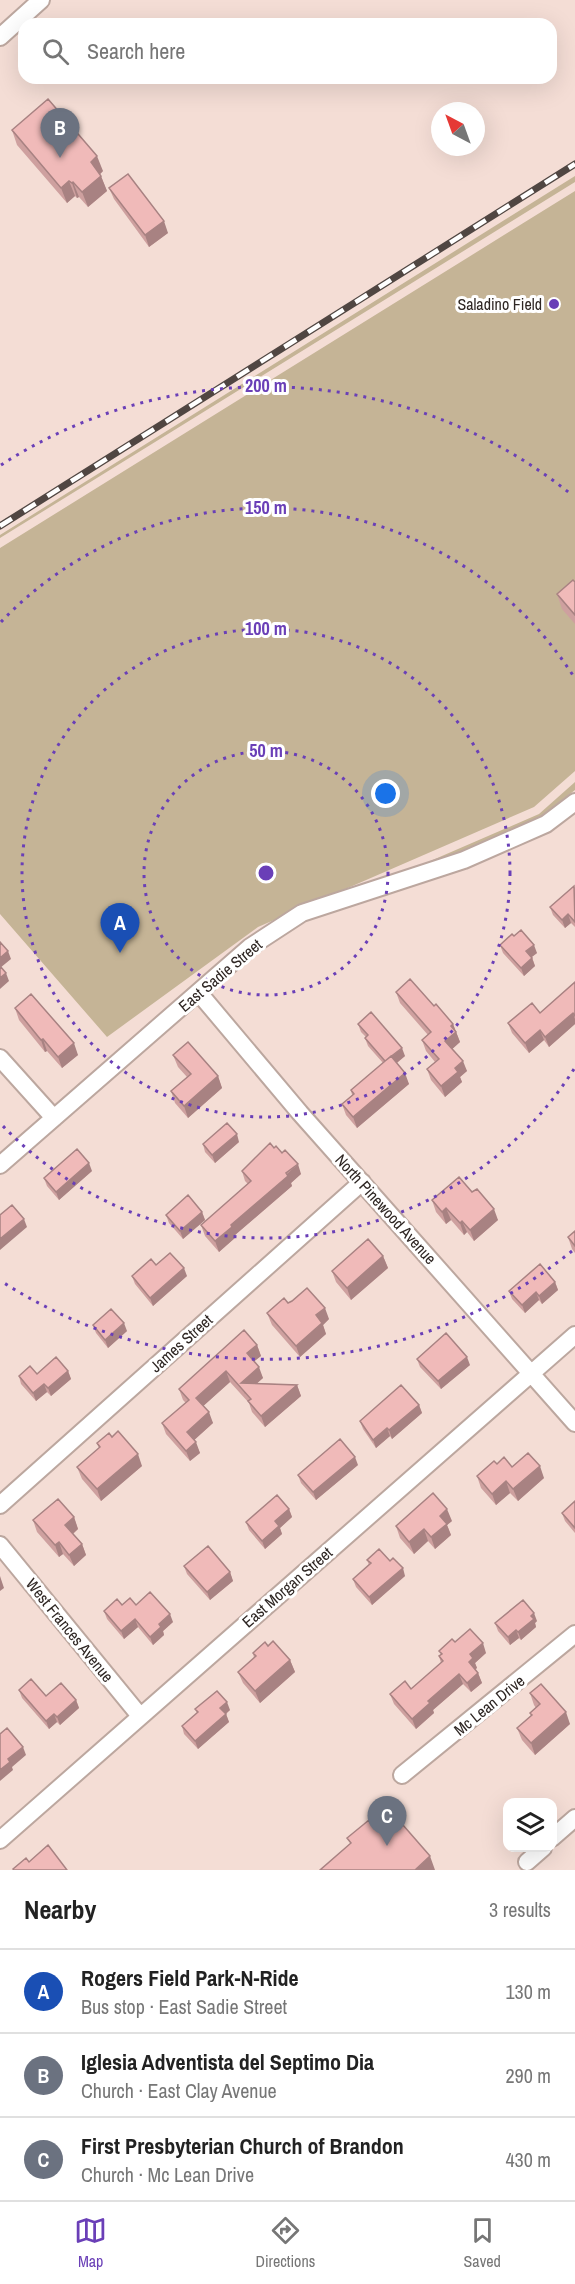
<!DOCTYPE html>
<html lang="en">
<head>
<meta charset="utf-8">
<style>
	:root { --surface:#fff; --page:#f6f6f6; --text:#222; --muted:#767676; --line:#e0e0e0; --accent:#6a3fb7 }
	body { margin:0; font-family:"Archivo Narrow",sans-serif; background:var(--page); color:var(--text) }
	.controls { position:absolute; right:18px; bottom:18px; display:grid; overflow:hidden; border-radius:12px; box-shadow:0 6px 24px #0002 }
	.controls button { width:54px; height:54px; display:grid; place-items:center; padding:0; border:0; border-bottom:2px solid var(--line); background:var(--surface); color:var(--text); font:30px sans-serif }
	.compass { position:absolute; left:431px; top:102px; width:54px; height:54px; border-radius:50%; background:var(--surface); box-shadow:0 6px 24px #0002; rotate:319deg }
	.you { position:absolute; left:386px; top:794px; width:21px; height:21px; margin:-15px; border:4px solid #fff; border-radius:50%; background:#1a73e8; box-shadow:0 0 0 9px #1a73e833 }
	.badge { display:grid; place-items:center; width:39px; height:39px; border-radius:50%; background:var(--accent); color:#fff; font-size:20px; font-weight:700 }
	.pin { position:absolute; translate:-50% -50px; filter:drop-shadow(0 2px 3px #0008) }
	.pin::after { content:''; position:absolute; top:32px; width:21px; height:18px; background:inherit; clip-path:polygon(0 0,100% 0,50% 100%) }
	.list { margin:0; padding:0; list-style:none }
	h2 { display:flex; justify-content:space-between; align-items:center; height:78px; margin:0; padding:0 24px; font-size:26px }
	h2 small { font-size:20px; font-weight:400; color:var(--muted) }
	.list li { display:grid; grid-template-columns:39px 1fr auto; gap:18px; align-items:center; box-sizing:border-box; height:84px; padding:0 24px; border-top:2px solid var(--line) }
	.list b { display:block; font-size:22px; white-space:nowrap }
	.list p { margin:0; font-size:20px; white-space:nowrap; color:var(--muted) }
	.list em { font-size:20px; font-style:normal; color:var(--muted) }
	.icon { flex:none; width:33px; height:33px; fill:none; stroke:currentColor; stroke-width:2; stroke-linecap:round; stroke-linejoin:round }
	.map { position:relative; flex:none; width:575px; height:1870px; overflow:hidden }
	.search { position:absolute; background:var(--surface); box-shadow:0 6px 24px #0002; left:18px; right:18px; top:18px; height:66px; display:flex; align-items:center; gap:15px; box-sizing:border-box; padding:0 21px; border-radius:18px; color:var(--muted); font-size:22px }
	.sheet { height:330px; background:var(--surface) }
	nav { display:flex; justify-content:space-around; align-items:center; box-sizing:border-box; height:84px; border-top:2px solid var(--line); background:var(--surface); font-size:16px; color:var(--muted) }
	nav a { display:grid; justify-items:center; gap:3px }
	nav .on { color:var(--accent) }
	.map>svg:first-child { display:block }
	.green { fill:#c5b496 }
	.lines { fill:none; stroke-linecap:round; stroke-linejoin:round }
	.minor-casing { stroke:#bca79f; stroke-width:20 }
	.minor { stroke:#fff; stroke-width:16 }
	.rail-casing { stroke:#504642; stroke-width:7 }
	.rail { stroke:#fff; stroke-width:4.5; stroke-dasharray:14; stroke-linecap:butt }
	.wall { fill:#cea09f }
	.shaded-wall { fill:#a88282 }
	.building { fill:#f0bab9; stroke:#a88282; stroke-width:1.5 }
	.ring { fill:none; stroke:#6a3fb7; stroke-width:3; stroke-dasharray:3 6 }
	.poi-dot { fill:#6a3fb7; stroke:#fff; stroke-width:2 }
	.labels { text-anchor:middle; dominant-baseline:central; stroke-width:6; stroke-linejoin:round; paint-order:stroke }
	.poi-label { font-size:16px; fill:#2e2623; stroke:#fff; text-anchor:end }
	.street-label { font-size:16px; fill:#2e2623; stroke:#fff }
	.centre { fill:#6a3fb7; stroke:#fff; stroke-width:3 }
	.ring-label { font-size:18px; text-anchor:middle; font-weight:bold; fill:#6a3fb7; stroke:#fff; stroke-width:6; stroke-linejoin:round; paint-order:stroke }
</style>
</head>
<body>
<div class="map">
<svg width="575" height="1870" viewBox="0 0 575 1870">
	<rect width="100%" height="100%" fill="#f4ddd5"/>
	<path class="green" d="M575 176V182L0 538V535Z
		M575 191V771L534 807 258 927 107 1037 0 914V548Z
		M575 782V790L541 816 460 852 428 862 539 814Z"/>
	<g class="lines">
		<defs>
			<path id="minor" d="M0 37 41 0
				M199 993 300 1113 575 1423
				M0 1058 54 1118
				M0 1165 250 947 302 913 464 860 546 824 575 802
				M0 1505 362 1182
				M0 1545 140 1716
				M402 1775 575 1634
				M552 1838 575 1818
				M0 1840 575 1335
				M527 1862 543 1848"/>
		</defs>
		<use href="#minor" class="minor-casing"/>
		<use href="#minor" class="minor"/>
		<defs>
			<path id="rail" d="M0 526 575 164"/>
		</defs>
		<use href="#rail" class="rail-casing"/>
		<use href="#rail" class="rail"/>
	</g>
	<path class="wall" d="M12 130 103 171 100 174 107 191 88 207 79 197 77 198 75 196 67 203 17 145Z
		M109 188 168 233 149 247 114 199Z
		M575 582V624L562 609 557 594Z
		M575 887V927L571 923 565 928 553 915 550 907Z
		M514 936 537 953 532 957 535 966 524 976 503 953 500 945Z
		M575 982V1024L549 1047 544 1040 529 1053 512 1033 508 1023 540 1013Z
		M396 992 434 1006 453 1024 460 1042 452 1049 467 1071 460 1077 462 1082 445 1097 431 1080 427 1069 435 1062 426 1051 422 1040 428 1035 400 1003Z
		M15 1008 78 1055 62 1068 47 1051 45 1052 19 1020Z
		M358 1024 405 1056 397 1063 409 1084 357 1128 346 1115 342 1104 352 1095 351 1090 383 1063 368 1046 365 1038 366 1037 361 1032Z
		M173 1055 218 1076 222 1088 188 1118 175 1103 171 1091 187 1077 178 1067Z
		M239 1142 215 1163 205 1152 203 1144Z
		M274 1148 301 1174 291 1183 292 1186 235 1235 236 1237 219 1252 205 1236 201 1225 248 1184 245 1181 242 1171Z
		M92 1171 59 1200 47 1186 44 1178Z
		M472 1192 498 1220 474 1241 467 1232 464 1235 451 1220 446 1224 436 1212 432 1200Z
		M202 1212 205 1220 183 1239 169 1223 166 1215Z
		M575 1231V1253L572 1249 568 1237Z
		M383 1256 388 1268 351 1300 336 1282 332 1271Z
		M156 1265 187 1276 153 1306 135 1284 132 1276Z
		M555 1282 558 1290 542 1304 539 1300 525 1313 512 1299 509 1291Z
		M288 1303 329 1319 323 1325 326 1334 300 1357 272 1325 267 1313Z
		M93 1325 127 1331 108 1348 96 1333Z
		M257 1345 261 1356 254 1361 263 1378 257 1383 297 1385 301 1396 265 1427 252 1412 249 1403 230 1382 203 1406 213 1423 194 1440 200 1453 190 1461 166 1434 162 1423 186 1403 183 1400 179 1389Z
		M417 1359 470 1365 441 1389 420 1367Z
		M68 1371 71 1379 51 1396 47 1392 36 1401 21 1384 19 1376Z
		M419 1405 422 1413 392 1439 390 1436 376 1448 363 1429 360 1421Z
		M97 1443 142 1466 101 1501 82 1479 77 1467 99 1448Z
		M497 1464 512 1467 544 1478 518 1501 510 1493 496 1505 481 1488 477 1476Z
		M358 1465 316 1500 301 1483 298 1475Z
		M575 1501V1533L565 1521 562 1513Z
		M289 1509 292 1517 280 1528 282 1534 265 1549 249 1530 246 1522Z
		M74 1517 78 1529 73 1534 82 1544 86 1555 74 1566 63 1554 59 1557 37 1532 33 1520Z
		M452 1521 447 1525 451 1535 435 1549 428 1541 414 1554 400 1538 396 1526Z
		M367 1560 390 1561 405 1576 372 1605 356 1587 353 1579 369 1565Z
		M184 1566 230 1572 233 1581 210 1600 187 1574Z
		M122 1605H136L173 1622 163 1631 164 1635 153 1645 138 1627 124 1639 107 1619 104 1611Z
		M537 1621 535 1623 536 1627 521 1640 519 1638 510 1645 498 1631 495 1623Z
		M455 1642 486 1653 475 1663 477 1668 475 1669 478 1673 482 1683 471 1692 463 1684 433 1710 434 1713 416 1729 394 1704 390 1694 411 1689 441 1663 439 1656 441 1654 439 1651Z
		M268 1646 290 1660 295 1672 260 1703 243 1683 238 1672 254 1658 253 1653Z
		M19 1690 46 1696 76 1700 79 1708 60 1725 57 1722 49 1729 22 1698Z
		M530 1693 570 1724 535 1755 522 1740 517 1728 531 1716 530 1713 536 1708 534 1705Z
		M195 1709 230 1710 226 1714 229 1722 198 1749 184 1734 182 1726 197 1713Z"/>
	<path class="shaded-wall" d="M97 156 103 171 97 177 91 162Z
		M101 176 107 191 88 207 82 192Z
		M69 181 75 196 67 203 61 188Z
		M73 182 79 197 77 198 72 183Z
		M164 221 168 233 149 247 145 235Z
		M568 914 571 923 565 928 562 920Z
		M534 945 537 953 529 959 526 951Z
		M8 951 11 959 0 968V958Z
		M532 958 535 966 524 976 521 968Z
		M6 973 9 981 0 989V978Z
		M573 1013 575 1019V1024L549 1047 545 1037Z
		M453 1024 460 1042 449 1052 445 1041 451 1026Z
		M540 1030 544 1040 529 1053 525 1043Z
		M43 1039 47 1051 45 1052 41 1040Z
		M74 1043 78 1055 62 1068 58 1057Z
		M402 1048 405 1056 388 1070 385 1062Z
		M463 1061 467 1071 460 1077 462 1082 445 1097 441 1086 455 1068Z
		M405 1073 409 1084 357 1128 353 1117Z
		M218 1076 222 1088 188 1118 184 1106Z
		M237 1134 239 1142 215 1163 212 1155Z
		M89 1163 92 1171 59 1200 56 1192Z
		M298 1164 301 1174 291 1183 292 1186 235 1235 236 1237 219 1252 215 1241 231 1225Z
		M446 1208 451 1220 446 1224 442 1212Z
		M494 1209 498 1220 474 1241 470 1230Z
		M202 1212 205 1220 183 1239 180 1231Z
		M24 1219 27 1227 0 1250V1239Z
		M462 1221 467 1232 464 1235 460 1223Z
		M383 1256 388 1268 351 1300 347 1288Z
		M184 1268 187 1276 153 1306 150 1298Z
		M555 1282 558 1290 542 1304 539 1296Z
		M536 1292 539 1300 525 1313 522 1305Z
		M325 1308 329 1319 323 1325 326 1334 300 1357 296 1346 316 1315Z
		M124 1323 127 1331 108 1348 105 1340Z
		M257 1345 261 1356 251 1364 247 1353Z
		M467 1357 470 1365 441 1389 438 1381Z
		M259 1367 263 1378 245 1394 241 1383Z
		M68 1371 71 1379 51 1396 48 1388Z
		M226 1371 230 1382 200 1409 196 1398Z
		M44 1384 47 1392 36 1401 33 1393Z
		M297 1385 301 1396 265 1427 261 1416Z
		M419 1405 422 1413 392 1439 389 1430Z
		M209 1412 213 1423 191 1443 187 1432Z
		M387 1428 390 1436 376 1448 373 1440Z
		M196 1442 200 1453 190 1461 186 1451Z
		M138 1454 142 1466 101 1501 97 1489Z
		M355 1457 358 1465 316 1500 313 1492Z
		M540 1466 544 1478 518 1501 513 1489Z
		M506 1481 510 1493 496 1505 492 1494Z
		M289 1509 292 1517 280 1528 282 1534 265 1549 262 1541 275 1521Z
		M447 1509 452 1521 447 1525 451 1535 435 1549 431 1537 440 1516Z
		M74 1517 78 1529 69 1537 65 1525Z
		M424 1529 428 1541 414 1554 409 1542Z
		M59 1542 63 1554 59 1557 55 1545Z
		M82 1544 86 1555 74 1566 69 1555Z
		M403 1568 405 1576 372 1605 369 1597Z
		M230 1572 233 1581 210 1600 207 1592Z
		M0 1576 4 1588 0 1591Z
		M534 1613 537 1621 535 1623 536 1627 521 1640 518 1632Z
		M170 1614 173 1622 163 1631 164 1635 153 1645 150 1637 159 1624Z
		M135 1619 138 1627 124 1639 121 1631Z
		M516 1630 519 1638 510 1645 508 1637Z
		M483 1643 486 1653 475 1663 477 1668 472 1672 469 1662 470 1654Z
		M290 1660 295 1672 260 1703 255 1691Z
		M478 1673 482 1683 471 1692 467 1683Z
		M459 1674 463 1684 433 1710 434 1713 416 1729 412 1719 428 1701Z
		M76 1700 79 1708 60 1725 57 1717Z
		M227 1702 230 1710 223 1716 220 1708Z
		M566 1712 570 1724 535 1755 531 1743Z
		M54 1714 57 1722 49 1729 46 1721Z
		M226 1714 229 1722 198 1749 195 1741Z
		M23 1747 26 1755 12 1767 13 1770 0 1781V1770L8 1759Z
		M430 1856 435 1870H415Z"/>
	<path class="building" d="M48 99 97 156 91 162 101 176 82 192 73 182 72 183 69 181 61 188 12 130Z
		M128 174 164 221 145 235 109 188Z
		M573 580 575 582V615L557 594Z
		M574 886 575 922 568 914 562 920 550 907Z
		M521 930 534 945 526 951 532 958 521 968 500 945 512 934 514 936Z
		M0 942 8 951 0 958Z
		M0 966 6 973 0 978Z
		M410 979 434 1006 436 1004 453 1024 451 1026 456 1032 445 1041 463 1061 455 1068 458 1072 441 1086 427 1069 439 1059 422 1040 431 1032 396 992Z
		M575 982V1016L573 1013 545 1037 540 1030 525 1043 508 1023 532 1003 540 1013Z
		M31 994 74 1043 58 1057 43 1039 41 1040 15 1008Z
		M371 1012 402 1048 385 1061 365 1038 368 1035 358 1024Z
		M188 1042 218 1076 184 1106 171 1091 191 1074 173 1055Z
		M391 1056 405 1073 353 1117 342 1104 354 1094 351 1090Z
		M227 1123 237 1134 212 1155 203 1144Z
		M270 1143 274 1148 276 1146 282 1153 285 1150 298 1164 286 1173 288 1176 231 1225 232 1227 215 1241 201 1225 251 1181 242 1171Z
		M77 1149 89 1163 56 1192 44 1178Z
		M459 1177 472 1192 477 1189 494 1209 470 1230 462 1221 460 1223 446 1208 442 1212 432 1200Z
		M188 1195 202 1212 180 1231 166 1215Z
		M12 1205 24 1219 0 1239V1215Z
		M575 1231V1246L568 1237Z
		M368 1239 383 1256 347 1288 332 1271Z
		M170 1253 184 1268 150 1298 132 1276 151 1259 156 1265Z
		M540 1264 555 1282 539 1296 536 1292 522 1305 509 1291Z
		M307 1288 325 1308 316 1315 322 1323 296 1346 267 1313 284 1298 288 1303 292 1301Z
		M111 1309 124 1323 105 1340 93 1325Z
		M244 1330 257 1345 247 1353 259 1367 241 1383 297 1385 261 1416 248 1401 251 1399 226 1371 196 1398 209 1412 187 1432 196 1442 186 1451 162 1423 189 1400 179 1389Z
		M446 1333 467 1357 438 1381 417 1359Z
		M56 1357 68 1371 48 1388 44 1384 33 1393 19 1376 30 1366 37 1374Z
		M401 1385 419 1405 389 1430 387 1428 373 1440 360 1421Z
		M118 1431 138 1454 97 1489 77 1467 100 1447 97 1443 109 1433 112 1437Z
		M340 1439 355 1457 313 1492 298 1475Z
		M528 1453 540 1466 513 1489 506 1481 492 1494 477 1476 494 1461 497 1464 504 1457 512 1467Z
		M433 1493 447 1509 440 1516 447 1524 431 1537 424 1529 409 1542 396 1526Z
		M277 1495 289 1509 275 1521 279 1526 262 1541 246 1522Z
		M58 1499 74 1517 65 1525 82 1544 69 1555 59 1542 55 1545 33 1520Z
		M575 1501V1528L562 1513Z
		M208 1546 230 1572 207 1592 184 1566Z
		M379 1549 390 1561 393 1558 403 1568 369 1597 353 1579 371 1563 367 1560Z
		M150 1592 170 1614 159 1624 161 1627 150 1637 135 1619 121 1631 104 1611 117 1599 122 1605 130 1598 136 1605Z
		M523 1600 534 1613 531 1616 534 1619 518 1632 516 1630 508 1637 495 1623Z
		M470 1629 483 1643 470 1654 473 1658 469 1662 478 1673 467 1683 459 1674 428 1701 430 1703 412 1719 390 1694 405 1681 411 1689 443 1661 439 1656 442 1654 439 1651 452 1639 455 1642Z
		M273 1641 290 1660 255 1691 238 1672 256 1656 253 1653 265 1642 268 1646Z
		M31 1679 46 1696 61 1683 76 1700 57 1717 54 1714 46 1721 19 1690Z
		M541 1684 566 1712 531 1743 517 1728 532 1715 530 1713 540 1704 530 1693Z
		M217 1691 227 1702 220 1708 226 1714 195 1741 182 1726 198 1712 195 1709Z
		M7 1728 23 1747 8 1759 10 1762 0 1770V1734Z
		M389 1809 430 1856 415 1870H320L351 1843 347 1838 369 1820 372 1824Z
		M48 1845 67 1870H14L13 1869 26 1858 29 1862Z"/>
	<g class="ring">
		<circle cx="266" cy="873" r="122"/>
		<circle cx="266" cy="873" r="244"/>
		<path d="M574 1069A365 365 0 0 1 1 1124M1 622A365 365 0 0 1 574 677"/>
		<path d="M572 1251A487 487 0 0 1 1 1281M1 465A487 487 0 0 1 572 495"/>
	</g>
	<circle class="poi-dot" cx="554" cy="304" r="6"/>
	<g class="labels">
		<g class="poi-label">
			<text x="542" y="304">Saladino Field</text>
		</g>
		<g class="street-label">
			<text transform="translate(220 975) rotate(-40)">East Sadie Street</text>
			<text transform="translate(386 1209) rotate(48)">North Pinewood Avenue</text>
			<text transform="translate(181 1343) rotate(-42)">James Street</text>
			<text transform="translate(287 1587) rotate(-41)">East Morgan Street</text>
			<text transform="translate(70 1630) rotate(51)">West Frances Avenue</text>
			<text transform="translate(489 1705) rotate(-39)">Mc Lean Drive</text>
		</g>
	</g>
	<circle cx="266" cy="873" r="9" class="centre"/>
	<g class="ring-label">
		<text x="266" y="392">200 m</text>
		<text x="266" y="514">150 m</text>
		<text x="266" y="635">100 m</text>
		<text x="266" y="757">50 m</text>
	</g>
</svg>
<div class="controls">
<button><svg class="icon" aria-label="layers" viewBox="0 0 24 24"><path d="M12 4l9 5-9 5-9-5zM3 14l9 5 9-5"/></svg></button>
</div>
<svg class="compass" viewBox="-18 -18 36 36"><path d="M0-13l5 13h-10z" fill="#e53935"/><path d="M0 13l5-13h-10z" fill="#767676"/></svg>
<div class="you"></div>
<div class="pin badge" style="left:120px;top:953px;background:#1a4fb4">A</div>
<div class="pin badge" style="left:60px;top:158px;background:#6b7280">B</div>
<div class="pin badge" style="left:387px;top:1846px;background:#6b7280">C</div>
<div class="search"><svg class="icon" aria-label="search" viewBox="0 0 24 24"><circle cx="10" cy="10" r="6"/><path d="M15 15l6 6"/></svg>Search here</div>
</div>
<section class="sheet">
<h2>Nearby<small>3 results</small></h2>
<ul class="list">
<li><span class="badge" style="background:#1a4fb4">A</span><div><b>Rogers Field Park-N-Ride</b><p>Bus stop · East Sadie Street</p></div><em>130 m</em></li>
<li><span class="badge" style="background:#6b7280">B</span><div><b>Iglesia Adventista del Septimo Dia</b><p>Church · East Clay Avenue</p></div><em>290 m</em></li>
<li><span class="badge" style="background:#6b7280">C</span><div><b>First Presbyterian Church of Brandon</b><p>Church · Mc Lean Drive</p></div><em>430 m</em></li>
</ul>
</section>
<nav>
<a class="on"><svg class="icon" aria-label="map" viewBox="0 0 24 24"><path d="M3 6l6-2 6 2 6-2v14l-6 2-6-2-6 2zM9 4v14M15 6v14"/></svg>Map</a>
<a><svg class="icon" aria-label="directions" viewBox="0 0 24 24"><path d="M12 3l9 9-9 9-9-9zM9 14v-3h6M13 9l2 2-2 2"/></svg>Directions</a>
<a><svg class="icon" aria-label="saved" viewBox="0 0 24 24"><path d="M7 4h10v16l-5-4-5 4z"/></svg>Saved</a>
</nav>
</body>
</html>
